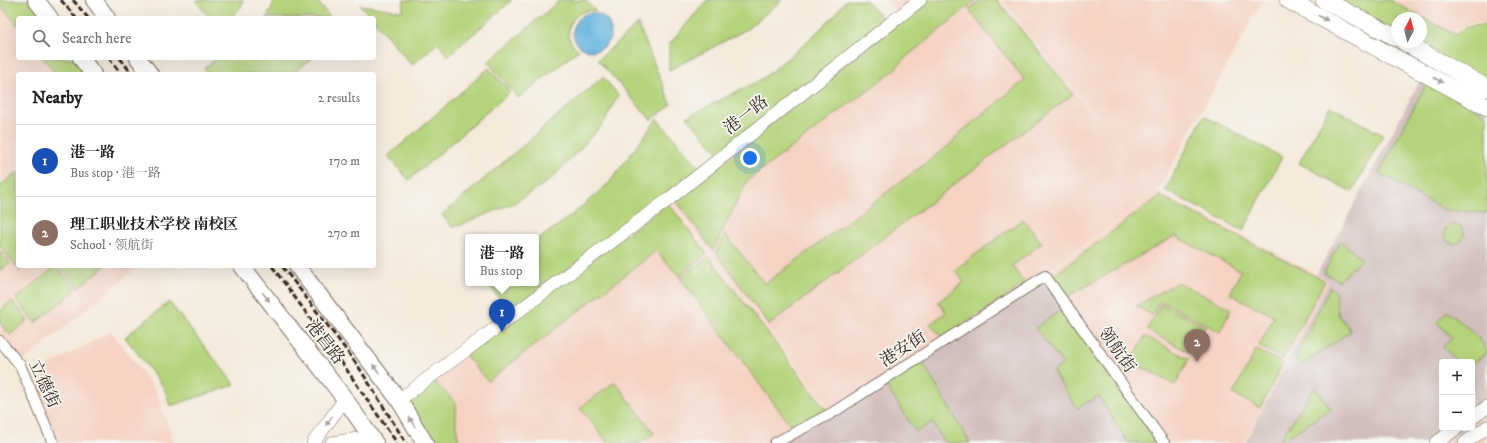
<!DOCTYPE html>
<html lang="en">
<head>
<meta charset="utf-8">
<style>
	:root { --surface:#fff; --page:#f6f6f6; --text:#202124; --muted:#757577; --line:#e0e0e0; --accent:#d93025 }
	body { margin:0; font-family:"IM FELL DW Pica","Noto Serif SC",serif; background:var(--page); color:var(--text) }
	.controls { position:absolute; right:12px; bottom:12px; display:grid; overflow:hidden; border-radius:4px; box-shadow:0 4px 16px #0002 }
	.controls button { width:36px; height:36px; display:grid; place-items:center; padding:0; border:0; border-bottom:1px solid var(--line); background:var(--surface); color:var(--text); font:20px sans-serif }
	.compass { position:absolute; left:1391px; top:12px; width:36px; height:36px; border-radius:50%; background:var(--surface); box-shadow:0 4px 16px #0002; rotate:7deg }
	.you { position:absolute; left:750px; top:158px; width:14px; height:14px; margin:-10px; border:3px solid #fff; border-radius:50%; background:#1a73e8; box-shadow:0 0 0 6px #1a73e833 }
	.badge { display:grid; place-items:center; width:26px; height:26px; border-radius:50%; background:var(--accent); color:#fff; font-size:13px; font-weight:700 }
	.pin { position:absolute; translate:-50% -33px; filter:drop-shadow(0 1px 2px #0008) }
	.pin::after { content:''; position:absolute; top:21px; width:14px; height:12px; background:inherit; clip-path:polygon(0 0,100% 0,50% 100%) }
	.popup { position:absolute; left:465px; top:234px; width:74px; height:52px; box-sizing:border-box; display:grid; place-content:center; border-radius:4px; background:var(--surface); filter:drop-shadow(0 1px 3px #0005); font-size:13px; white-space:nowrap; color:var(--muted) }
	.popup b { font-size:15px; color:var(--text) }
	.popup::after { content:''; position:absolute; left:50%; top:100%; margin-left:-8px; border:8px solid transparent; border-top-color:var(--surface) }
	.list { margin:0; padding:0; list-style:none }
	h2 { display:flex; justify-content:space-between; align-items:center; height:52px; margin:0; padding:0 16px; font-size:17px }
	h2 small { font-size:13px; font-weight:400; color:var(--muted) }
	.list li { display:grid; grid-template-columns:26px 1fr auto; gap:12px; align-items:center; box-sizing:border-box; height:72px; padding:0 16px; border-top:1px solid var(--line) }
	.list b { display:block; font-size:15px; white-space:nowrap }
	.list p { margin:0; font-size:13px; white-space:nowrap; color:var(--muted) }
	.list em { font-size:13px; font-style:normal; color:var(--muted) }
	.icon { flex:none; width:22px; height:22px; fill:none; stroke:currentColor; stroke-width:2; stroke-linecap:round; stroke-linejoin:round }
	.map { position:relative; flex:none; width:1487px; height:443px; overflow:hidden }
	.search { position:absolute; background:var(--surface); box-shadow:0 4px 16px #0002; left:16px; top:16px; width:360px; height:44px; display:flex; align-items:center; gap:10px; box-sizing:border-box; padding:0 14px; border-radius:4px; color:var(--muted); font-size:15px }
	.panel { position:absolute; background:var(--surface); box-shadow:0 4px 16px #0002; left:16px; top:72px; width:360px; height:196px; border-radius:4px }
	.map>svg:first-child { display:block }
	.built { fill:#f5d2c2 }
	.industrial { fill:#d1bfbd }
	.green { fill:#b4d37a; stroke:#787e4c }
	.water { fill:#64b4df; stroke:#506f7e }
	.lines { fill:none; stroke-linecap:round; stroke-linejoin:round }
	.minor-casing { stroke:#7c6d60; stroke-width:12 }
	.tertiary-casing { stroke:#7c6d60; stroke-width:14 }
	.primary-casing { stroke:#7c6d60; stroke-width:18 }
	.trunk-casing { stroke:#7c6d60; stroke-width:18 }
	.minor { stroke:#fff; stroke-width:10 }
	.tertiary { stroke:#fff; stroke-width:13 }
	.primary { stroke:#fff; stroke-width:16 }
	.trunk { stroke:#fff; stroke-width:17 }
	.rail { stroke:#3b2a1e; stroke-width:3; stroke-dasharray:6 3; stroke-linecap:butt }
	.oneway { fill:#a79f9a }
	.labels { text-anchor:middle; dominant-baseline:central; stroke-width:3.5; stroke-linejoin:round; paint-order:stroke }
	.street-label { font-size:17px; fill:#3b2a1e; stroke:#f6f6f2 }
</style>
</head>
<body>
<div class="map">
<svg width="1487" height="443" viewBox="0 0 1487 443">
	<rect width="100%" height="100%" fill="#f6f6f2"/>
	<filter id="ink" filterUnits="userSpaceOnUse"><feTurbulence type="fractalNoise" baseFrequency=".025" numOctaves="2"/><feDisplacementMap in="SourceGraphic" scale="8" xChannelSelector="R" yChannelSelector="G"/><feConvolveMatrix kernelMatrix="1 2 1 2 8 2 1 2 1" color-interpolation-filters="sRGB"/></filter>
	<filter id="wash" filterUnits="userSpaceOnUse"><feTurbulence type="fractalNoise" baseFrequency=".012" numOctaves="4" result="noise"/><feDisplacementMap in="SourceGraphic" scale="16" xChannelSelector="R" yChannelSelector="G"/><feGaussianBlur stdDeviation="0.9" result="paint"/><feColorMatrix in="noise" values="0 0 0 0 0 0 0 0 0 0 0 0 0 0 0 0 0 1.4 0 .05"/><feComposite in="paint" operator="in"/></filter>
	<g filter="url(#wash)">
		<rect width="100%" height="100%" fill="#f4eada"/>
		<path class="built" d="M0 0 18 18V58H79L91 74H18V266H139L20 364 0 340Z
			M886 0H918L899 15Z
			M921 0H999L1047 60 1054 66 1001 0H1263L1157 192 1044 274 832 412 763 322 1069 85 1146 178 1069 83 762 321 671 200Z
			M1390 0H1487V23H1474L1461 28 1454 34Z
			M1158 192 1329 281 1244 443H1166L1046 275Z
			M669 201 831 413 773 443H427L401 400Z
			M111 331 157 393 174 443H54L34 396 44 368Z
			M1487 415V443H1446L1468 428H1472V425Z"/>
		<path class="industrial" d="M1424 73 1487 107V412L1472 422V362H1442V428H1464L1442 443H1245L1329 281 1317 274Z
			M1045 277 1163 443H776Z"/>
		<path class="green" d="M0 0H31L45 18H18V26L0 4Z
			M195 0H243L241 7 230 18H210Z
			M275 0H316L331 18H267Z
			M404 0H512L448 56 438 43 412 65 374 21V18H372L360 5 402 11Z
			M560 0H585L596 11C572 6 558 37 579 50L518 98 488 62Z
			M707 0H782L747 29 708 50 669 70V45Z
			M846 0H866L884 20 719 153 687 117 762 79 799 49 835 15Z
			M927 0H976L904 59 893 71 747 181 713 250 676 200Z
			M980 0H997L1073 94 769 325 716 252 725 234 765 284 951 144 961 132 1025 80 969 10Z
			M1323 0H1389L1456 35C1463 26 1476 25 1487 25V87L1421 42V18H1397V39Z
			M638 24 671 105 651 120 598 60Z
			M43 58H76L88 74H56Z
			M218 58H312L293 74H208L204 68Z
			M489 68 510 92 409 180 388 156Z
			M603 77 618 95 605 121 581 148 550 180 514 203 453 228 442 215Z
			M1427 82 1487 115V213L1445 210 1379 173Z
			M1330 106 1383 135 1352 192 1299 163Z
			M1204 116 1282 157 1243 231 1165 190Z
			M657 119 701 169 511 312 487 283H536V241L572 215 609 183Z
			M18 172V266H26L20 271 0 246V186Z
			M1160 196 1325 281 1283 359 1259 346 1274 316 1230 294 1241 271 1175 236 1067 297 1053 276Z
			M668 203 707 254 679 276 656 251 488 381 465 355Z
			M1023 219 1042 243 1012 266 1025 284 943 338 930 324 946 312 938 302 964 282 955 270Z
			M1444 234a10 10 0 1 1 20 0a10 10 0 1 1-20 0Z
			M1340 241 1362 259 1339 281 1324 273Z
			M0 251 10 263 0 270Z
			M709 257 828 412 794 430 680 278Z
			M56 266 76 290 35 323 16 299Z
			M60 266H105L78 288Z
			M1178 282 1231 309 1220 332 1160 301 1152 315 1136 306Z
			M1330 287 1335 291 1338 314 1351 331 1301 366 1295 358Z
			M12 301 28 320 10 335 0 323V311Z
			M169 302 235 385 170 406 164 388 125 337Z
			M1161 304 1205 327 1191 353 1147 330Z
			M1064 308 1158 443H1128L1099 396 1077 408 1053 372 1063 364 1035 328Z
			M1447 311C1456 318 1487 342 1487 353L1472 364V362H1458L1443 347 1452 338 1437 322Z
			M1145 336 1189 359 1175 385 1131 362Z
			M1256 350 1283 363 1260 408 1233 394Z
			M921 360 970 443H945L932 422 916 432 885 384Z
			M433 380 456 403V426L459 443H428L404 402Z
			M615 382 654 433 641 443H608L580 408Z
			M1315 387 1331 409 1278 443Z"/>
		<path class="water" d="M573 32a19 19 0 1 1 38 0a19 19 0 1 1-38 0Z"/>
	</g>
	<g filter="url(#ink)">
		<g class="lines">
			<defs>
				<path id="minor" d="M0 341 20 365 53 443
					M775 443 832 413 1045 276 1164 443"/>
				<path id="tertiary" d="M399 400 669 199 920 0
					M1472 418 1487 407
					M313 443 345 399
					M332 443 371 437
					M1436 443 1457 428
					M1465 443 1487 427"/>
				<path id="primary" d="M36 0 50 18
					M94 0 107 18
					M81 58 93 74
					M138 58 150 74
					M242 266 345 399 375 443
					M297 266 399 400 425 443"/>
				<path id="trunk" d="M1288 0 1487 107
					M1324 0 1397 38
					M1404 42 1487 88"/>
			</defs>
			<use href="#minor" class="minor-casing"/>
			<use href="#tertiary" class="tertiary-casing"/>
			<use href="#primary" class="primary-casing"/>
			<use href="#trunk" class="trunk-casing"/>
			<use href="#minor" class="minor"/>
			<use href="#tertiary" class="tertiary"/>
			<use href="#primary" class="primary"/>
			<use href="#trunk" class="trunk"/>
			<path class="rail" d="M61 0 76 18
				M73 0 88 18
				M109 58 121 74
				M120 58 132 74
				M272 266 329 344 397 443
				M282 266 338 339 360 369 406 443"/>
		</g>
		<defs><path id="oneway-solid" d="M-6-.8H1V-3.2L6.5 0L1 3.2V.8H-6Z"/></defs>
		<g class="oneway">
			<use href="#oneway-solid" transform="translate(1323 18) rotate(28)"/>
			<use href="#oneway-solid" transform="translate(1438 80) rotate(28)"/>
			<use href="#oneway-solid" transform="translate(266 297) rotate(52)"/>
			<use href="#oneway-solid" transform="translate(376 369) rotate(-127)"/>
			<use href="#oneway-solid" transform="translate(329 421) rotate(126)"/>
			<use href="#oneway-solid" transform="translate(412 422) rotate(-121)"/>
		</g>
	</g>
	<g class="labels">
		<g class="street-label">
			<text transform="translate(746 115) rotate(-38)">港一路</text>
			<text transform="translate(325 342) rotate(52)">港昌路</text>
			<text transform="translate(903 349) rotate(-33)">港安街</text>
			<text transform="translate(1117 350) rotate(55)">领航街</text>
			<text transform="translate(44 384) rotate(65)">立德街</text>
		</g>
	</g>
</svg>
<div class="controls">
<button>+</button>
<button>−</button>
</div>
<svg class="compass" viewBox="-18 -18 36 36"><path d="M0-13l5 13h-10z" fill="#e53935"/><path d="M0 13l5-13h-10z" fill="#757577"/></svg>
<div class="you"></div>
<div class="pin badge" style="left:502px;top:332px;background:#1a4fb4">1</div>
<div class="popup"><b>港一路</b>Bus stop</div>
<div class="pin badge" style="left:1197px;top:362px;background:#8d6e63">2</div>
<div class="search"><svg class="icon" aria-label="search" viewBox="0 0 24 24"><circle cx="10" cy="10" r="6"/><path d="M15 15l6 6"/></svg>Search here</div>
<section class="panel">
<h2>Nearby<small>2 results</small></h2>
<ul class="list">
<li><span class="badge" style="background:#1a4fb4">1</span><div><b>港一路</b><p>Bus stop · 港一路</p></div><em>170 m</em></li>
<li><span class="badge" style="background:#8d6e63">2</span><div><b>理工职业技术学校 南校区</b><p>School · 领航街</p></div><em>270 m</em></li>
</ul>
</section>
</div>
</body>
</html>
